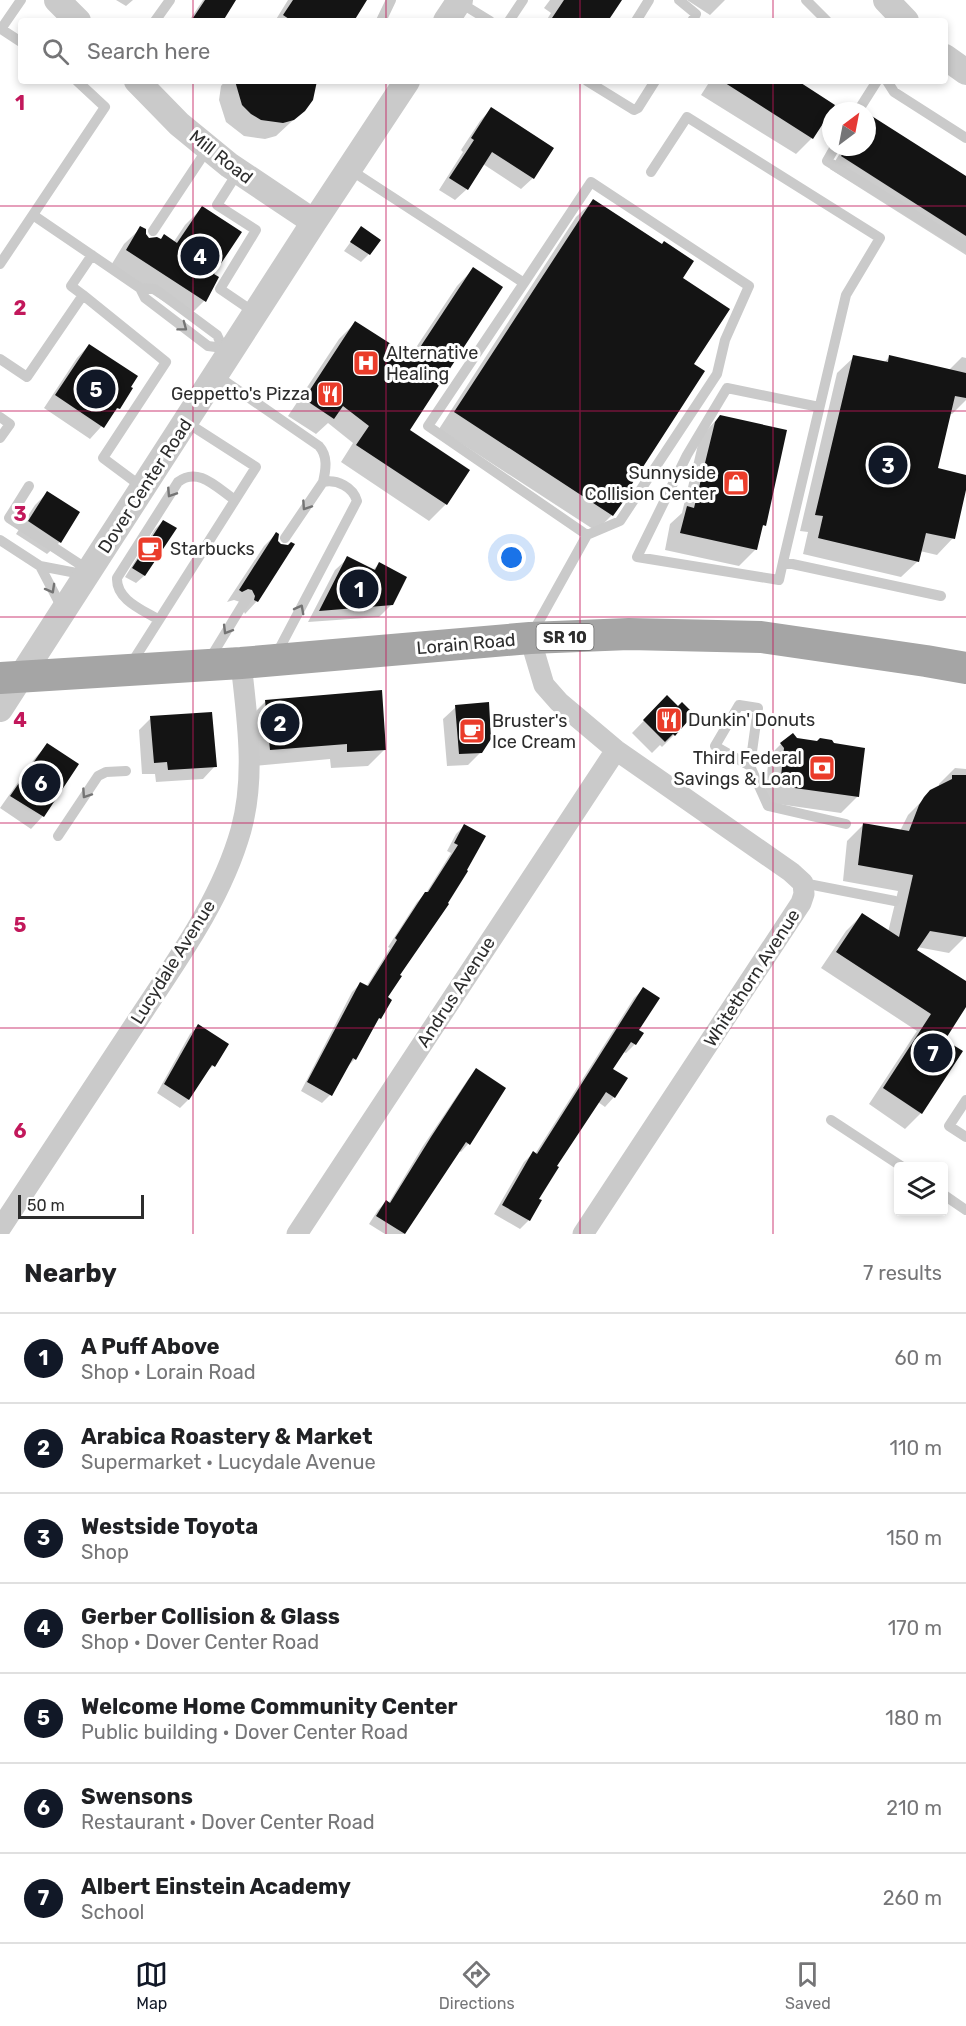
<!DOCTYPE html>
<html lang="en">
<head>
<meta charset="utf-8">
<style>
	:root { --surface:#fff; --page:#f6f6f6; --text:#202124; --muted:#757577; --line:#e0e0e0; --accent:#111827 }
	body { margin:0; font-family:Rubik,sans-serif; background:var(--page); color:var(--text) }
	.controls { position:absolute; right:18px; bottom:18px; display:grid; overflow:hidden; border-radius:6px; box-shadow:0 3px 9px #0003 }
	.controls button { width:54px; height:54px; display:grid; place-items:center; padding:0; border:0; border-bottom:2px solid var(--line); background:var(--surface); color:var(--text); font:30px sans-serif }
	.compass { position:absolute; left:822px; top:102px; width:54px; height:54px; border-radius:50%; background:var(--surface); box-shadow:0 3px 9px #0003; rotate:32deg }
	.scale { position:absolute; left:18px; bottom:15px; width:126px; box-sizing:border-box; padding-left:6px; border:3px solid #2d2d2d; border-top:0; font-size:16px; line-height:21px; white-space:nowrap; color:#2d2d2d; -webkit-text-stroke:4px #fff; paint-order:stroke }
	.you { position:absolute; left:512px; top:558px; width:21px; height:21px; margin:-15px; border:4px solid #fff; border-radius:50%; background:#1a73e8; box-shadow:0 0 0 9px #1a73e833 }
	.badge { display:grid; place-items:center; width:39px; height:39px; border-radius:50%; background:var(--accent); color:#fff; font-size:20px; font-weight:700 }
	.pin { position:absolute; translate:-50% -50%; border:3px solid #fff; box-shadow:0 2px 6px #0006 }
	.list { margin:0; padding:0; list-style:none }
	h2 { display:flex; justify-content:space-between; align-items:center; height:78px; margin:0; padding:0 24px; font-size:26px }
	h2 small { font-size:20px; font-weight:400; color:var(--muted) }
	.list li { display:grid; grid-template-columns:39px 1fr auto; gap:18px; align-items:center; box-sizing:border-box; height:90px; padding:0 24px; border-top:2px solid var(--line) }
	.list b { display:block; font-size:22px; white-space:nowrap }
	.list p { margin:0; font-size:20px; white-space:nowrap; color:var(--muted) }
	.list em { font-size:20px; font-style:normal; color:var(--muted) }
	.icon { flex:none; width:33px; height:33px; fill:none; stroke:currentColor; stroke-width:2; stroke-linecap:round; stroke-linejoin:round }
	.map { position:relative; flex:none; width:966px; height:1234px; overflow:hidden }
	.search { position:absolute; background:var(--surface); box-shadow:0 3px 9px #0003; left:18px; right:18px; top:18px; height:66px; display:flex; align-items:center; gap:15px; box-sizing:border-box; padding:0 21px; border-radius:6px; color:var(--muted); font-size:22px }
	.sheet { height:708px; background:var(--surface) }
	nav { display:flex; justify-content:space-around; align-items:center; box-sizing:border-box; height:84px; border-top:2px solid var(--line); background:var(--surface); font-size:16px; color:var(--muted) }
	nav a { display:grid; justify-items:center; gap:3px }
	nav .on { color:var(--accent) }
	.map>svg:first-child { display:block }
	.shadow { fill:#0003 }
	.building { fill:#141414 }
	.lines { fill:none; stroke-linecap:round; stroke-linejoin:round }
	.service { stroke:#cacaca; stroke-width:10 }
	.minor { stroke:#cacaca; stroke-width:21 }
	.tertiary { stroke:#cacaca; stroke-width:26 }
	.primary { stroke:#a5a5a5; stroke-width:32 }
	.oneway { stroke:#747474 }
	.grid { fill:none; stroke:#c2185b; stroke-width:1.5; stroke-opacity:0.55 }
	.labels { text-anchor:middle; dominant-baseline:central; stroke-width:6; stroke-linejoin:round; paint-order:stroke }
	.shield { fill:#fff; stroke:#6c6c6c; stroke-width:1.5 }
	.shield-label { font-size:16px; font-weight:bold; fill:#2d2d2d }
	.street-label { font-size:18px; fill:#2d2d2d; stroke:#fff }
	.poi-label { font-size:18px; fill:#2d2d2d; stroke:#fff; text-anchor:start }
	.grid-label { font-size:20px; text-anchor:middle; font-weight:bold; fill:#c2185b; stroke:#fff; stroke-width:6; stroke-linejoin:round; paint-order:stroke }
</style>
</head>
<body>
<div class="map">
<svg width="966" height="1234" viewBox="0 0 966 1234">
	<rect width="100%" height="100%" fill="#fff"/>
	<path class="shadow" d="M116 0H133L126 6Z
		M203 0H227L221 21H189Z
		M288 0H365L352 21H275Z
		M550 0H620L606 21H546L551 13 544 8Z
		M687 0H725L710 15Z
		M225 81H314L304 110 276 136 265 139 244 136 226 122 219 100 221 86Z
		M710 81H795L812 138 796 154 701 95Z
		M491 109 533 178 521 189 483 164 467 189 455 200 439 190 463 152 461 150 480 121Z
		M867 117 966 178V255L830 169 844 147H867Z
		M593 201 681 278 691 364 612 515 596 531 439 429 576 217Z
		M202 208 212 274 204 301 188 317 110 267 124 244 141 228 149 239 173 243 185 225Z
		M361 228 369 254 361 262 344 251Z
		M473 269 407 430 468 470 446 504 429 521 341 462 353 443 328 423 316 434 288 416 339 339 355 323 409 358 457 286Z
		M89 345 131 388 118 408 90 439 44 408 77 358Z
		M854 357 884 363 889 357 948 371 962 357 966 358V400L952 414H950L937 469 966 476 953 538 937 555 920 551 918 561 901 577 803 554 808 532 800 531 837 373Z
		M720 416 764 525 760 529 756 549 739 566 665 550 670 524 682 513 699 440 704 433Z
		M47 493 60 542 47 554 16 534 35 505Z
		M163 521 144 576 136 583 125 577 155 529Z
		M276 534 277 541 281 546 293 545 257 601 245 614 240 602 234 600 227 602 264 546Z
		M348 558 373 570 379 564 392 604 379 617 308 622 335 570Z
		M667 697 690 719 662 747 660 745 652 753 632 733Z
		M266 701 385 749 368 766 331 768 330 759 254 766 250 717Z
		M456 707 481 752 468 765 447 766 443 719Z
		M151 718 215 766 203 779 156 782 155 774H142L139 730Z
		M796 740 817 743 858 796 841 813 764 802 768 765 765 760 781 744Z
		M47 745 77 765 43 816 31 829 0 808 35 758Z
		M955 768 966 769V936L949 953 917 947 915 951 966 983V1004L943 1041 921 1113 905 1129 869 1104 917 1031 821 968 846 931 862 915 888 932 898 891 843 881 847 841 863 825 900 831 908 815 931 792 939 787V784Z
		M464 826 484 836 398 976 386 998 390 1000 355 1059 347 1067 330 1095 322 1103 301 1091 352 992 360 984 366 987 390 948 388 947 417 902 426 893 451 853 447 851 456 834Z
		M643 989 635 1044 626 1053 623 1052 611 1070 626 1079 614 1097 605 1107 598 1102 555 1167 537 1199 529 1220 520 1229 494 1214 524 1162 533 1153 535 1154 634 998Z
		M198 1026 213 1066 205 1073 188 1100 180 1108 157 1093 190 1034Z
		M477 1070 468 1144 461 1152 459 1151 404 1234H385L369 1224 378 1210 386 1202 388 1204 423 1146 469 1078Z"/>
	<path class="building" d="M205 0H236L223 21H191Z
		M293 0H367L354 21H292L283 15Z
		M564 0H622L608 21H550Z
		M235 81H317L313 100 305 111 294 120 283 123 261 120 251 114 242 105Z
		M722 81H798L835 105 813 139Z
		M491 107 554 148 534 179 492 152 468 190 449 178 474 140 471 138Z
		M867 113 966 176V236L841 156 847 147H867Z
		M593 199 662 244 664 241 694 261 683 278 730 309 694 364 705 371 621 501 623 502 613 516 454 412Z
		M202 206 242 232 214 274 219 277 206 302 126 250 140 226 146 229V234L149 238 157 237 161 239 164 234 177 243Z
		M361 226 381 240 370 255 350 242Z
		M473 267 503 287 410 430 470 470 447 505 356 445 369 426 343 406 334 419 304 399 355 321 413 358Z
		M89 344 138 376 131 387 133 388 120 409 117 408 104 428 55 395Z
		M853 355 888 362 889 355 966 373V398L955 396 938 468 966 475V490L955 539 926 533 919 562 818 538 823 516 815 515Z
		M720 415 787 430 766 526 763 525 757 550 680 533 687 506 694 508 715 422Z
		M47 491 80 512 61 543 28 521Z
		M163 520 177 528 145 576 132 568Z
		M276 532 279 534 278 541 281 544 288 545 291 542 295 544 258 602 254 600 255 596 252 590 248 589 242 592 239 590Z
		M347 556 375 570 379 562 407 577 393 605 319 611Z
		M382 690 386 750 347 752V744L270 750 265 700Z
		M667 695 678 706 682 702 694 714 675 736 673 734 665 742 643 720Z
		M489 702 491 739 482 753 459 754 455 705Z
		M212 712 217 767 168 770 167 762 154 763 150 716Z
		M793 733 797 738 817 741 820 738 832 740 834 743 865 748 859 797 780 786 784 748 780 743Z
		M47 743 79 764 44 817 10 796Z
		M952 775H966V937L930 931 917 950 966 981V1007L945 1040 963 1051 922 1114 883 1088 931 1014 836 952 862 913 899 937 913 875 858 865 863 823 909 831 919 805 924 797 930 790 952 779Z
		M464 824 486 836 467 870 468 871 448 903 449 904 400 975 402 976 388 997 392 1000 381 1019 379 1018 356 1060 353 1058 332 1096 307 1082 360 982 368 986 397 940 395 938 425 892H428L458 845 454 843Z
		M643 987 660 998 639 1030 644 1033 636 1045 631 1042 613 1069 628 1078 615 1098 606 1092 557 1166 559 1167 539 1199 542 1200 530 1221 502 1205 533 1151 537 1154Z
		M198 1024 229 1044 215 1067 212 1065 189 1100 164 1084Z
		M476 1068 506 1088 470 1145 466 1142 405 1234 376 1216 386 1200 390 1203 431 1137Z"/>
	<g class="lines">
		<path class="service" d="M679 0 696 14 692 21
			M806 0 827 21
			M459 2 490 21
			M155 21 170 0
			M381 21 391 0
			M509 21 523 0
			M636 21 649 0
			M21 42 1 29 21 0
			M587 81 634 110 638 108 655 81
			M887 81 894 92 966 138
			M858 111 877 81
			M835 147 827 161 966 247
			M349 169 524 283 428 426 587 535 533 632
			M238 172 217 205 256 230 220 289 255 313
			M651 172 687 117 880 238 846 295 783 562 941 596
			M33 215 140 288 145 298 208 346 223 348 217 335 155 289 140 288
			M153 231 208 148
			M0 264 105 107 77 81
			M524 283 591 182 749 286 725 340 717 374 620 521 587 535
			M83 295 71 286 92 255
			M0 359 27 377 83 295 166 362 103 458 142 487
			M216 375 319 446C328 456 326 469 323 482
			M0 417 10 424 0 438
			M29 486 9 518 90 571
			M0 540 40 566 87 575
			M783 562 779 580 637 557 687 455 727 388 819 407
			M40 566 62 608
			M159 620C143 610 116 600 117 578L178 482C198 466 217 488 235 500
			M276 655 357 501C353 487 337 479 323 482L285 538
			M209 660 248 596
			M131 664 256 467 186 422
			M739 705 758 708 750 766 715 746Z
			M750 766 768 806 846 824
			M58 836 98 776 106 772 126 771
			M803 883 895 901
			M966 1100 949 1126 966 1137
			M831 1120 901 1166
			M944 1195 966 1210"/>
		<path class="minor" d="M530 638 544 685 559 702 616 750 791 872 803 883 804 894 801 903 583 1234
			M0 1229C45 1161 90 1092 135 1024 175 963 221 901 241 830 256 775 247 718 241 663
			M297 1234 616 750"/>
		<path class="tertiary" d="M57 0 78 21
			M886 0 906 21
			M446 21 460 0
			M945 57 966 72
			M137 81 179 124 229 165 314 222
			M0 709 314 222 407 81"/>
		<path class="primary" d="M0 678 241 663 530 638 629 634 761 637 926 661 966 668"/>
	</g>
	<defs><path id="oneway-chevron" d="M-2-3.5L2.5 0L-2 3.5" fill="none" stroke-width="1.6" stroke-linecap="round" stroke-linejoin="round" transform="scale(1.5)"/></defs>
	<g class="oneway">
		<use href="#oneway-chevron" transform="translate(183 327) rotate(37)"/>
		<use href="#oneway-chevron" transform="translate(171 493) rotate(123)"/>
		<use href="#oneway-chevron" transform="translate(306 506) rotate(124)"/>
		<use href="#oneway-chevron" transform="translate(51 589) rotate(61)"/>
		<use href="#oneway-chevron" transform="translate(300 609) rotate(-62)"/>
		<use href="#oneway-chevron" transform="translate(227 630) rotate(121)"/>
		<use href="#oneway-chevron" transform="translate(86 794) rotate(124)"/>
	</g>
	<path class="grid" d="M193 0V21M386 0V21M580 0V21M773 0V21M193 81V1234M386 81V1234M580 81V1234M773 81V1234M0 206H966M0 411H966M0 617H966M0 823H966M0 1028H966"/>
	<defs>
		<symbol id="hospital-square" viewBox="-11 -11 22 22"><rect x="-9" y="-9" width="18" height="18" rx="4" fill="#ea3c2a" stroke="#fff"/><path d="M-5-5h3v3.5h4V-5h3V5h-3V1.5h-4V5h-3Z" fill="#fff"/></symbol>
		<symbol id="restaurant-square" viewBox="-11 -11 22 22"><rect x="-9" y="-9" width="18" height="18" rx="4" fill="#ea3c2a" stroke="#fff"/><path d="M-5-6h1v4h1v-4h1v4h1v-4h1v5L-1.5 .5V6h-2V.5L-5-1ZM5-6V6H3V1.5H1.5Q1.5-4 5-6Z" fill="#fff"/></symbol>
		<symbol id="shop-square" viewBox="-11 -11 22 22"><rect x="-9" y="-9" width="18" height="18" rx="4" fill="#ea3c2a" stroke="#fff"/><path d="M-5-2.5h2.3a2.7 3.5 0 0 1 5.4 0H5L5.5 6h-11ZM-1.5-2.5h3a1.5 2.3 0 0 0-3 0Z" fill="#fff"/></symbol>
		<symbol id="cafe-square" viewBox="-11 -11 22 22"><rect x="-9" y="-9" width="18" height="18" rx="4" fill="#ea3c2a" stroke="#fff"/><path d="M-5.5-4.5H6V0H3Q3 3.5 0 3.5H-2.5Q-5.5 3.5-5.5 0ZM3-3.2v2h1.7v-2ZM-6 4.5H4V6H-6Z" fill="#fff"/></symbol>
		<symbol id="bank-square" viewBox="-11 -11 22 22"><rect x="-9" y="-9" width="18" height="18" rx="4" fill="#ea3c2a" stroke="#fff"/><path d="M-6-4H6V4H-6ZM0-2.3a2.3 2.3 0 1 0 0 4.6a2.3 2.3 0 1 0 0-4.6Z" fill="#fff"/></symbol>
	</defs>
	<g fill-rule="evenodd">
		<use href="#hospital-square" x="351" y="348" width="30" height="30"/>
		<use href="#restaurant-square" x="315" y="379" width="30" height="30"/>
		<use href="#shop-square" x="721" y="468" width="30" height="30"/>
		<use href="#cafe-square" x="135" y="534" width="30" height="30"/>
		<use href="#restaurant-square" x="654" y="705" width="30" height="30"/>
		<use href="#cafe-square" x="457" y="716" width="30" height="30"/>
		<use href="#bank-square" x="807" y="753" width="30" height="30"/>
	</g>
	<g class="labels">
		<rect class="shield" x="536.5" y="624" width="57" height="26" rx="4.5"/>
		<g class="shield-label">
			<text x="565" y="637">SR 10</text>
		</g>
		<g class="street-label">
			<text transform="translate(221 157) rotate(38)">Mill Road</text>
			<text transform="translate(145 486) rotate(-57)">Dover Center Road</text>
			<text transform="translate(466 644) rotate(-5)">Lorain Road</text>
			<text transform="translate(173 962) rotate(-58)">Lucydale Avenue</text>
			<text transform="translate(752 978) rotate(-57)">Whitethorn Avenue</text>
			<text transform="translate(456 992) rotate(-57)">Andrus Avenue</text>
		</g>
		<g class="poi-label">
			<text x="386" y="353">Alternative<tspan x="386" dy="21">Healing</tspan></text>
			<text x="310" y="394" text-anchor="end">Geppetto's Pizza</text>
			<text x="716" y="473" text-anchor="end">Sunnyside<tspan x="716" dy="21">Collision Center</tspan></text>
			<text x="170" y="549">Starbucks</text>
			<text x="688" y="720">Dunkin' Donuts</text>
			<text x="492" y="721">Bruster's<tspan x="492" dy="21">Ice Cream</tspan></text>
			<text x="802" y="758" text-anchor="end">Third Federal<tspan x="802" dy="21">Savings &amp; Loan</tspan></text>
		</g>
	</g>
	<g class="grid-label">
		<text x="20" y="110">1</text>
		<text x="20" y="315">2</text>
		<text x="20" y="521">3</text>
		<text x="20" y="727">4</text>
		<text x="20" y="932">5</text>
		<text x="20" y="1138">6</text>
	</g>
</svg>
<div class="controls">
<button><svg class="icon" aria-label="layers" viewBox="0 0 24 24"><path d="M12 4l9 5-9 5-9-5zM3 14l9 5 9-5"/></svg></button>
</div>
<svg class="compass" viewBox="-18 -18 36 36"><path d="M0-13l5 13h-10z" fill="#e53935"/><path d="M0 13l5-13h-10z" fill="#757577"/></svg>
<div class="scale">50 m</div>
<div class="you"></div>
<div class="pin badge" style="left:359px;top:589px">1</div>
<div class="pin badge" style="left:280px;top:723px">2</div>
<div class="pin badge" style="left:888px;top:465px">3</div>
<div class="pin badge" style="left:200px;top:256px">4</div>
<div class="pin badge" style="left:96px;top:389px">5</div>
<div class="pin badge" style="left:41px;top:783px">6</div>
<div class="pin badge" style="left:933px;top:1053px">7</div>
<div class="search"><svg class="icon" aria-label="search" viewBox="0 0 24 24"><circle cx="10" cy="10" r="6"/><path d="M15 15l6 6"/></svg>Search here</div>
</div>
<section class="sheet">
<h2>Nearby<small>7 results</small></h2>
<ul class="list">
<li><span class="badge">1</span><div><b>A Puff Above</b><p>Shop · Lorain Road</p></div><em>60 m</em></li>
<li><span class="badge">2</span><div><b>Arabica Roastery &amp; Market</b><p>Supermarket · Lucydale Avenue</p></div><em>110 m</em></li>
<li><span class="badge">3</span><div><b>Westside Toyota</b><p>Shop</p></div><em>150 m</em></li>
<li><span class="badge">4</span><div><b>Gerber Collision &amp; Glass</b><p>Shop · Dover Center Road</p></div><em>170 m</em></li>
<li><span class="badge">5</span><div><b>Welcome Home Community Center</b><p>Public building · Dover Center Road</p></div><em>180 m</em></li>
<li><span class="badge">6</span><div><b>Swensons</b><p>Restaurant · Dover Center Road</p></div><em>210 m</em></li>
<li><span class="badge">7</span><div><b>Albert Einstein Academy</b><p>School</p></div><em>260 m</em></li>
</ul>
</section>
<nav>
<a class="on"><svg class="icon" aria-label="map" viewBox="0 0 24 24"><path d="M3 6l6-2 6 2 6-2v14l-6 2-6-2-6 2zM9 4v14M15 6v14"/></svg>Map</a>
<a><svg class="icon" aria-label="directions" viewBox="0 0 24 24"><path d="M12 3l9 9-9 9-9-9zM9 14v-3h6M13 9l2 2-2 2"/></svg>Directions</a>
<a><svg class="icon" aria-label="saved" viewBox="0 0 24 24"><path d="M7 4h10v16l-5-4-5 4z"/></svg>Saved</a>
</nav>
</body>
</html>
